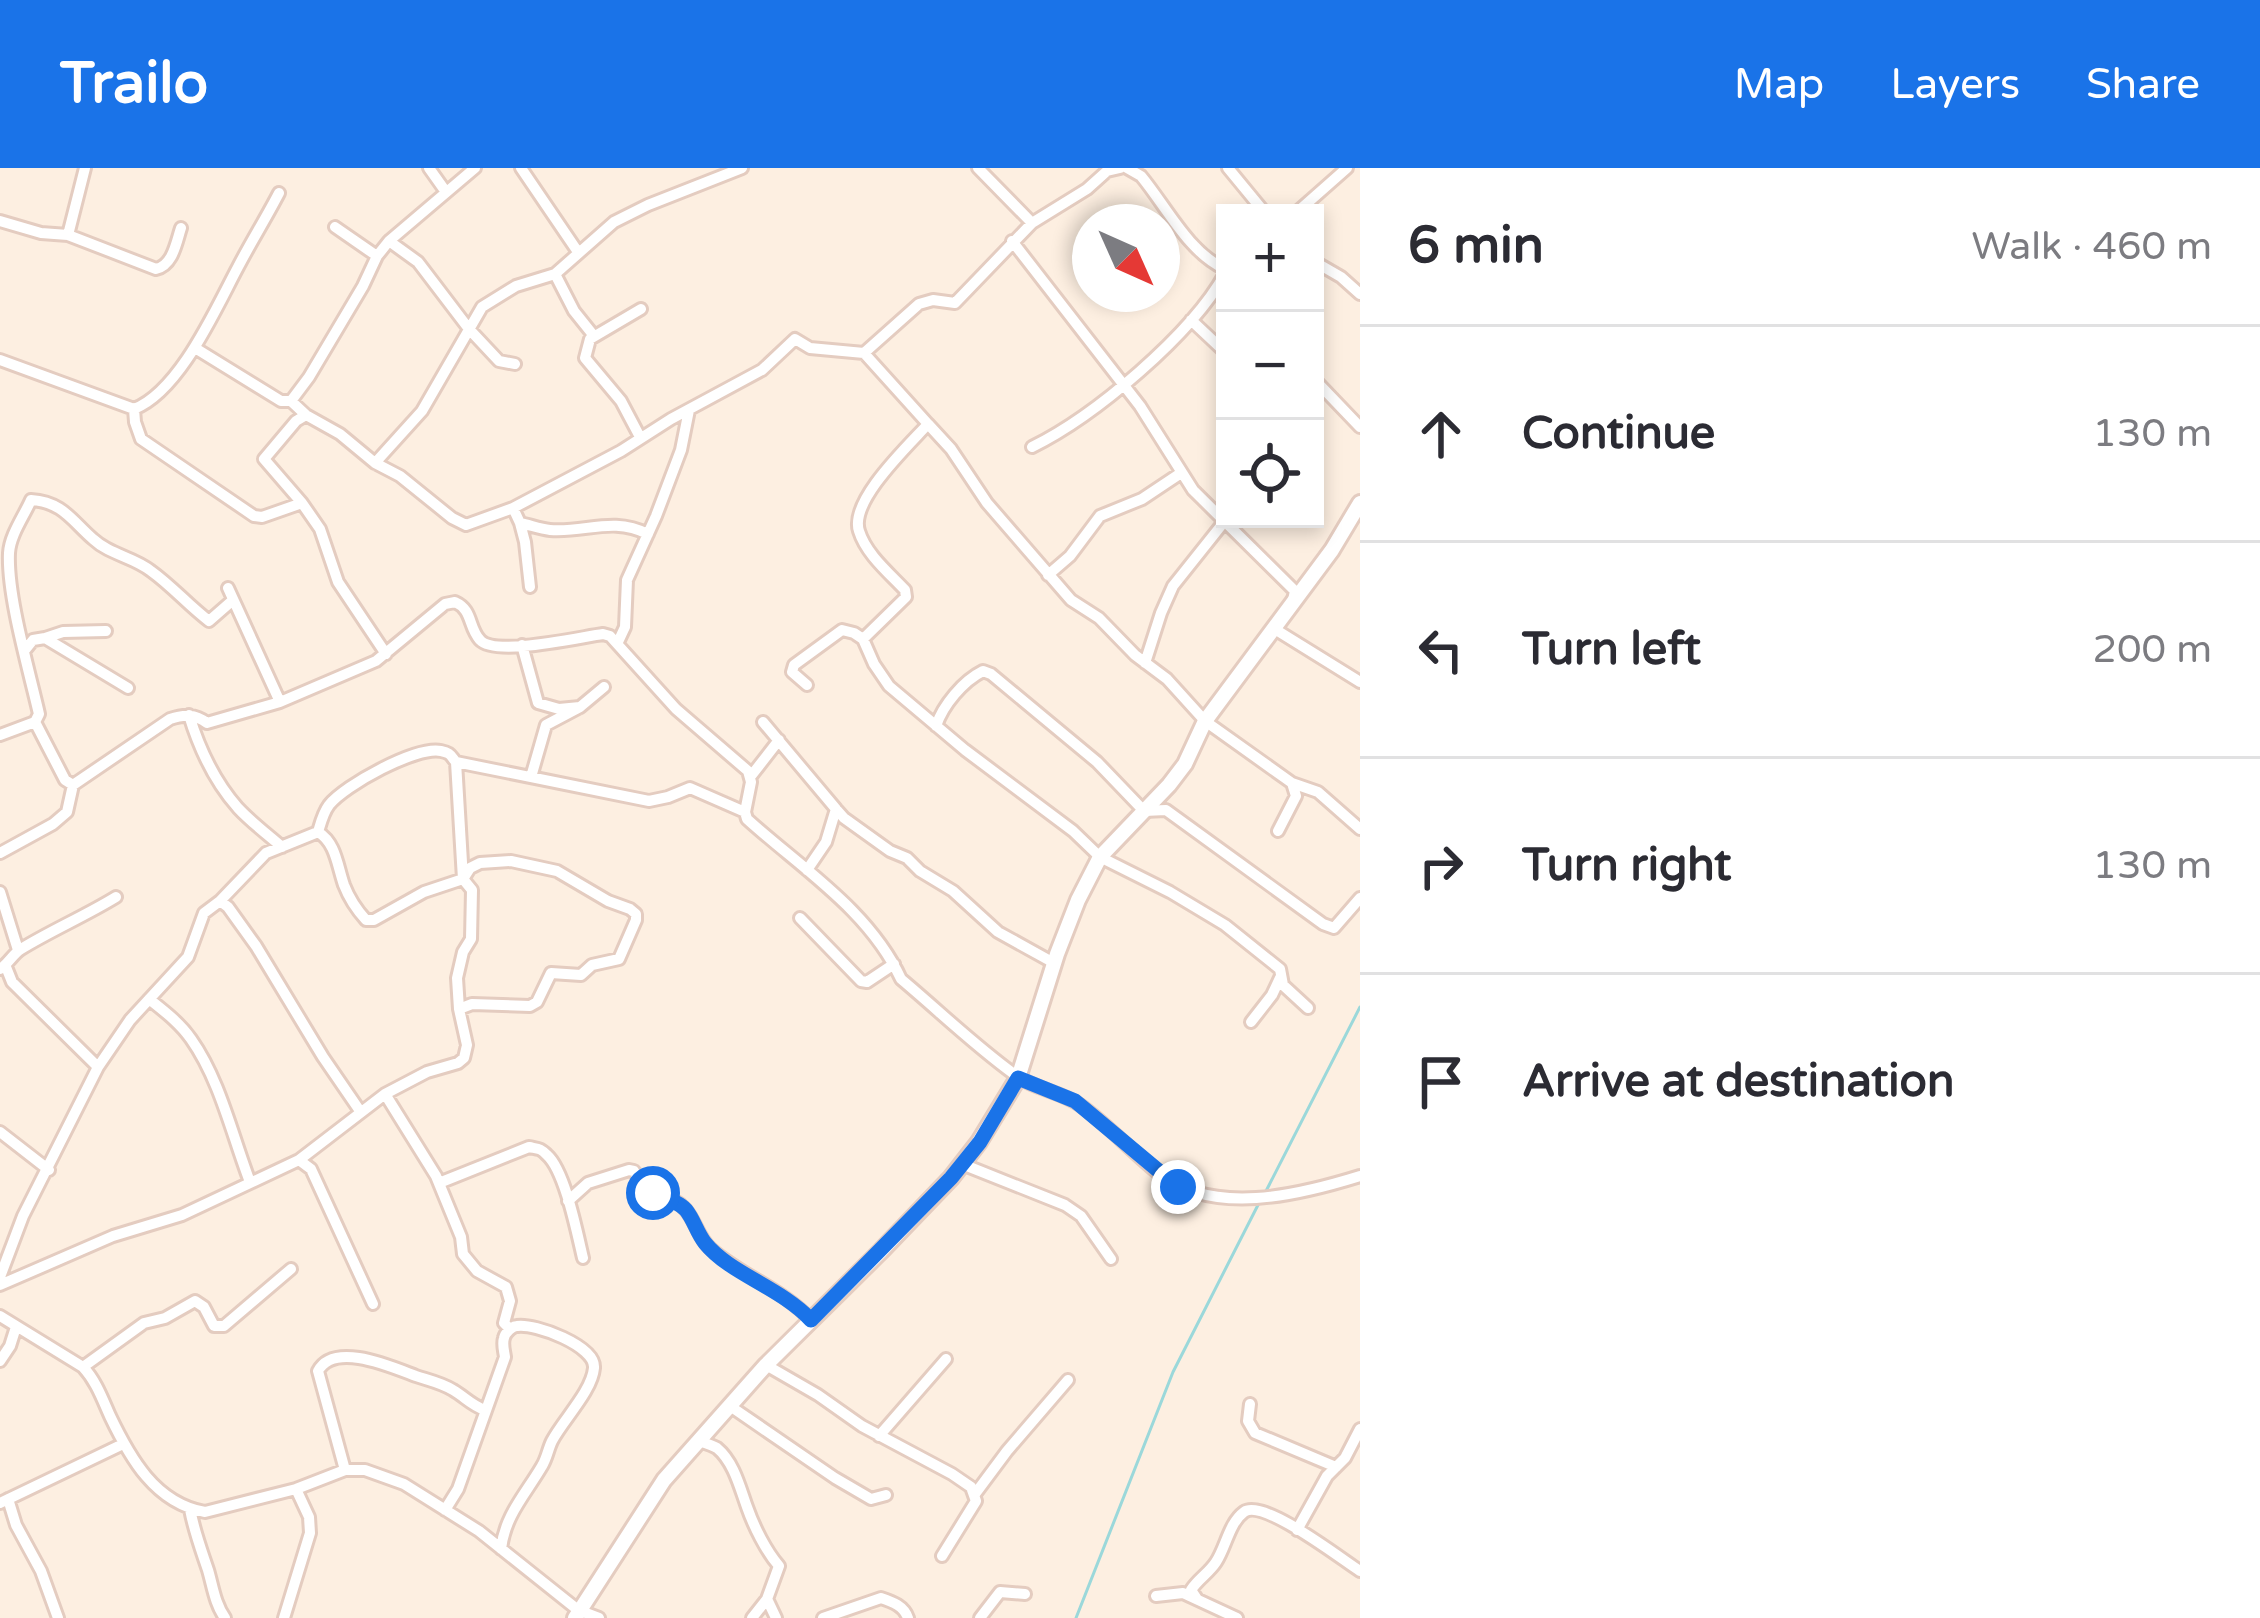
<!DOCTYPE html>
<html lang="en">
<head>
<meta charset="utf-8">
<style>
	:root { --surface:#fff; --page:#f7f7f7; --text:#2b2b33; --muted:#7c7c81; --line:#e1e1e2; --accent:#1a73e8 }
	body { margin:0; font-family:"Varela Round",sans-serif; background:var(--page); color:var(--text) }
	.controls { position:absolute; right:36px; top:36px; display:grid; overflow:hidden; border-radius:0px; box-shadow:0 6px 18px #0003 }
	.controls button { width:108px; height:108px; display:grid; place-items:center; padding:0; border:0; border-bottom:3px solid var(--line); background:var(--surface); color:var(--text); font:60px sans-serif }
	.compass { position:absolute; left:1072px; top:36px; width:108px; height:108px; border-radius:50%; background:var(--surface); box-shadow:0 6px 18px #0003; rotate:135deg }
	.stop { position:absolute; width:36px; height:36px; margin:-27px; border:9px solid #1a73e8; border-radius:50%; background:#fff }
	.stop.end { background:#1a73e8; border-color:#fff; box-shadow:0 3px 12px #0008 }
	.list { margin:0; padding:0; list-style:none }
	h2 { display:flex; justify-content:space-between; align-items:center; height:156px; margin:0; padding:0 48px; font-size:51px }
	h2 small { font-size:39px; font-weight:400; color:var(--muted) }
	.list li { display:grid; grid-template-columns:78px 1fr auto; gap:36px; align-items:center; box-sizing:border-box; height:216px; padding:0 48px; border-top:3px solid var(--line) }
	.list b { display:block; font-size:45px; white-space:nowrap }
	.list em { font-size:39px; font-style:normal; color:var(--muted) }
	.icon { flex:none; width:66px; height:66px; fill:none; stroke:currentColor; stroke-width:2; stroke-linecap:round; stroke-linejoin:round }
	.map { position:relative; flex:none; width:1360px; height:1450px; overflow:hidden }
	header { display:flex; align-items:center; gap:72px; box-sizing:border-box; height:168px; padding:0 60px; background:var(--accent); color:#fff }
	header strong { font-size:57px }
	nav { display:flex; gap:66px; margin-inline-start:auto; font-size:42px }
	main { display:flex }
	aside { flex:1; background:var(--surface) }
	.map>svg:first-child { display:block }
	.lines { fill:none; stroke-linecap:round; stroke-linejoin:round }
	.stream { stroke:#9bd8da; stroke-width:3 }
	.minor-casing { stroke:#e4ccc0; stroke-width:16 }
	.tertiary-casing { stroke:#e4ccc0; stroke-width:20 }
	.minor { stroke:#fff; stroke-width:10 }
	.tertiary { stroke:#fff; stroke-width:14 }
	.route { stroke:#1a73e8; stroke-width:15 }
</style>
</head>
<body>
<header>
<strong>Trailo</strong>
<nav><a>Map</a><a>Layers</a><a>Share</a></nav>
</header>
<main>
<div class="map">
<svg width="1360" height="1450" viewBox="0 0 1360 1450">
	<rect width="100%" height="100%" fill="#fdefe1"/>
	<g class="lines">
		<path class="stream" d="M1264 1027 1360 839
			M1076 1450 1173 1204 1259 1035"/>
		<defs>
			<path id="minor" d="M429 0 446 24
				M521 0 578 84
				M978 0 1032 55
				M1127 0 1141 8C1166 38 1188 84 1225 101
				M1228 0 1265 45
				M1296 45 1347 0
				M0 53 41 65 68 67 156 101C173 97 176 75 181 60
				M335 59 377 88
				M68 67 85 0
				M389 73 418 94 469 161 499 193 515 196
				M1012 73 1140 238 1193 322 1295 423 1293 432
				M1315 94 1341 109 1360 126
				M555 106 574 143 594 168
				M1191 152 1225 184
				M195 180 281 233H291L306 247 340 266 375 295 400 308 452 350 466 357 513 340 621 283 671 251 762 202 795 171 810 180 864 185 928 256
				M864 185 919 136 933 132 955 135 1032 55 1087 21 1107 3 1120 0
				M0 192 134 241
				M1315 212 1360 259
				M291 233 309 209 363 118 377 88 389 73 475 0
				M134 241C180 223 216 140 238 99 251 74 266 50 279 25
				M134 241 135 254 141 271 254 348 262 349 302 335
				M306 247 296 253 264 291 302 335 320 361 338 414 386 486
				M640 269 621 233 585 190 590 171 641 141
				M1032 279C1095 248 1191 167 1225 106
				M375 295 422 243 482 139 516 118 555 106 614 54 648 37 742 0
				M513 340 520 355C530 357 540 361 550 362 586 365 612 348 648 366
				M520 355 525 374 530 419
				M1048 407 1070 388 1100 348 1142 331 1181 305
				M228 420 280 534
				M233 432 209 453C188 437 172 418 151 403 134 389 110 387 93 371 72 353 63 334 31 332 24 348 10 367 9 385 7 428 29 502 39 546L35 554 65 612 73 617 170 551C184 546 195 546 207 555L280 534 376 493 445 436 455 434C473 442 468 459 480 472 495 489 580 469 603 466L610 468 676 541 748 603 751 614 745 644
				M1273 460 1360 514
				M45 470 63 464 106 463
				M863 471 906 429 905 422C889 405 866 386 859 363 849 333 909 277 928 256L951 281 987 335 1071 432 1099 450 1135 487 1167 511 1205 553 1292 615 1296 628 1278 663
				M618 474 625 459 627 412 656 348 681 282 689 242
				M522 477 538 535 559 541 580 539 546 557 531 609
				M25 482 33 472 45 470 128 520
				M1145 495 1161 445 1173 418 1224 354
				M807 517 792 504 794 497 842 462 854 465 863 471 874 496 889 518 965 582 1073 663 1100 689 1170 724 1225 757 1280 801 1283 817 1308 840
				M580 539 604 519
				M189 547C199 580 215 614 238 640 251 654 267 666 282 679
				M763 554 836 641
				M936 558C943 537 963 513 983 503L991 506 1097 594 1144 643 1166 642 1323 756 1334 760 1360 730
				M0 567 35 554
				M456 594 649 633 668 629 690 620 745 644 747 651C801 700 869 742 901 811 938 842 974 877 1014 906 1033 921 1060 923 1080 937 1108 957 1130 982 1157 1004 1212 1049 1299 1027 1360 1008
				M751 608 779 572
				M1292 615 1318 624 1360 661
				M318 664C321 654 323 645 329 637 345 617 416 578 441 583 451 585 450 587 456 594L463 711 470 700 480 695 511 693 557 703 608 733 630 741 636 746V752L619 791 592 797 581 807 551 805 537 834 530 838 472 836 459 841
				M0 685 53 656 67 644 73 617
				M807 702 826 674 836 641 844 650 890 683 907 690 920 703 953 723 998 764 1054 795
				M0 724 18 782
				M220 733 228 739 256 778 323 889 360 943
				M800 750 861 813 867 814 894 796
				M6 799 12 814 98 899
				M0 801C8 796 13 786 21 781 52 762 85 748 116 729
				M149 831C164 843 180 855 191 871 220 912 232 967 250 1014
				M1251 854 1272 827 1280 810
				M385 926 436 1008 461 1069 463 1086 477 1103 506 1119 510 1133 504 1155 510 1161
				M0 964 49 1002
				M299 992 311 1001 373 1136
				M962 996 1065 1037 1081 1048 1111 1091
				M439 1015 529 979C539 981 540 980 547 987 565 1003 577 1065 583 1090
				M568 1033 588 1015 629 1002 634 1003C651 1035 668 1022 685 1041 696 1053 698 1070 711 1081 742 1108 782 1121 811 1152
				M0 1109 23 1048 98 899 130 852 188 789 204 745 220 733 266 685 318 664
				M0 1117 113 1068 182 1047 299 992 385 926 427 904 458 895 464 890 467 877 459 841 457 810 463 784 471 771 472 722 463 711 424 724 374 752H366C356 741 349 730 344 717 337 697 336 675 318 664
				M0 1148 83 1199C96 1213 102 1230 110 1248 130 1290 155 1335 205 1344L296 1321 345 1302H365L404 1316 479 1363 578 1442 599 1450
				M0 1193 10 1178 16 1159
				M766 1197 818 1227 862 1258 952 1306 971 1319 976 1333 942 1388
				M83 1199 144 1155 165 1150 195 1133 204 1139 214 1158H224L291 1101
				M1250 1236 1248 1253 1255 1265 1336 1299
				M730 1238 835 1310 871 1331 886 1327
				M879 1268 946 1191
				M699 1273C702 1274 714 1278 717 1280 734 1294 740 1320 747 1339 754 1359 766 1383 779 1398L767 1431
				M345 1302 318 1203C334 1173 392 1199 416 1208 428 1212 442 1215 453 1222 465 1229 471 1237 485 1242
				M975 1326 1007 1283 1068 1212
				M8 1331 16 1357 41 1403 58 1450
				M0 1335 123 1276
				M190 1341C194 1363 201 1381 208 1402 213 1419 215 1436 225 1450
				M445 1342 458 1321 505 1189C504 1182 502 1176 504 1170 505 1165 512 1158 517 1158 535 1155 596 1178 594 1200 592 1223 563 1252 552 1273 548 1281 547 1290 542 1298 525 1327 505 1347 501 1381
				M1297 1362 1327 1308 1345 1290 1360 1261
				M1156 1428 1183 1425 1237 1450
				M1197 1431 1191 1422C1198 1411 1209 1405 1216 1394 1226 1379 1229 1355 1244 1344 1263 1330 1341 1391 1360 1403
				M284 1450 310 1365 309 1349 296 1321
				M752 1450 767 1431 776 1450
				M823 1450 881 1430C893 1434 904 1438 908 1450
				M980 1450 1000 1424 1025 1426"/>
			<path id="tertiary" d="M575 1450 664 1312 766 1197 881 1083 951 1010 979 974 1018 910 1057 786 1078 732 1100 689 1169 617 1185 596 1205 553 1332 382 1360 335"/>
		</defs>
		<use href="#minor" class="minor-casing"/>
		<use href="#tertiary" class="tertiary-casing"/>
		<use href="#minor" class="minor"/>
		<use href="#tertiary" class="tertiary"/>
	</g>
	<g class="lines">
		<path class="route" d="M653 1025C664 1030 679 1034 686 1042 694 1052 697 1065 705 1075 730 1106 780 1119 811 1152L951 1010 980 974 1018 910 1075 933 1178 1019"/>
	</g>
</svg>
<div class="controls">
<button>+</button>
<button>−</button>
<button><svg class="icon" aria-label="locate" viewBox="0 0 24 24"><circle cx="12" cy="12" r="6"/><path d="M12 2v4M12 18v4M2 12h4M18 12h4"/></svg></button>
</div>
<svg class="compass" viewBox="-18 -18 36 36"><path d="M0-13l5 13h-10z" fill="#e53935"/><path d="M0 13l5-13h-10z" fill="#7c7c81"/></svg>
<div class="stop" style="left:653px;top:1025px"></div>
<div class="stop end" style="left:1178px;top:1019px"></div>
</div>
<aside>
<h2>6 min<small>Walk · 460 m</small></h2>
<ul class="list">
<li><svg class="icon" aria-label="ahead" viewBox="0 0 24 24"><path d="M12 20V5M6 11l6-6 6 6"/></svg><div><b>Continue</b></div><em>130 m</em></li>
<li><svg class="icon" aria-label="left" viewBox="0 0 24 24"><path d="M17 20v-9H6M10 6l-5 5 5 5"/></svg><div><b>Turn left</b></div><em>200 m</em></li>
<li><svg class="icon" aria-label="right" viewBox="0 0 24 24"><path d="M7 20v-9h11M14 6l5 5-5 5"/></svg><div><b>Turn right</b></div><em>130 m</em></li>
<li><svg class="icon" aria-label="arrive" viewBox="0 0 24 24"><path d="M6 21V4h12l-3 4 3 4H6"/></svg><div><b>Arrive at destination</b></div></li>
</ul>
</aside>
</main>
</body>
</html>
